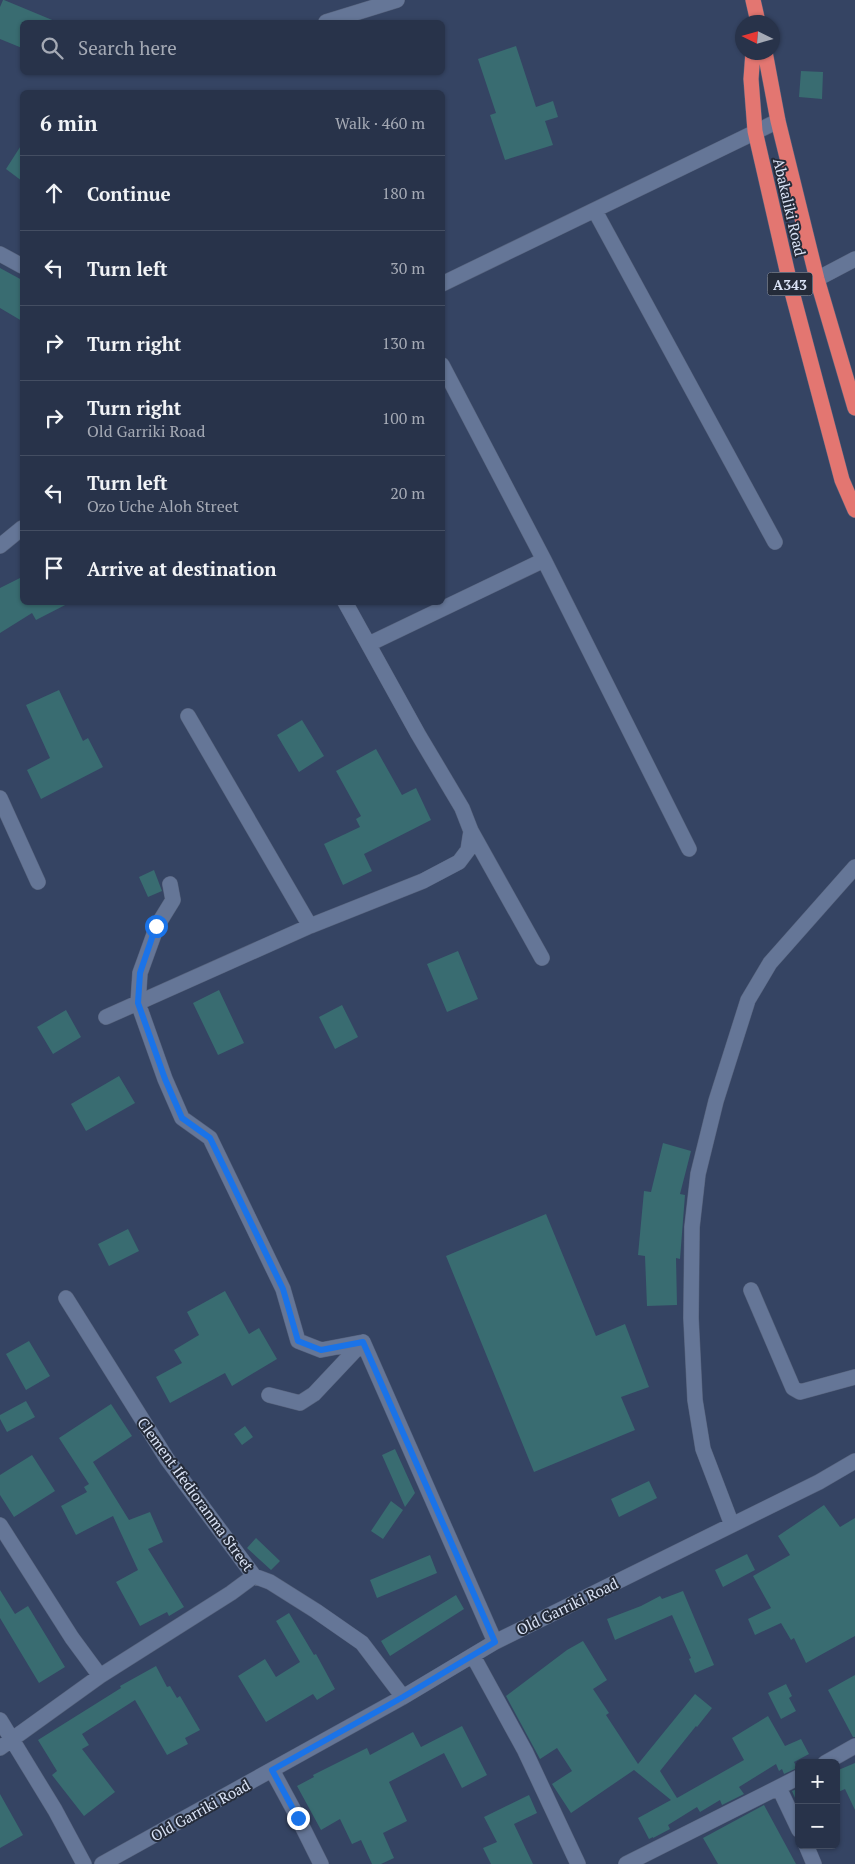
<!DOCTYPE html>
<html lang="en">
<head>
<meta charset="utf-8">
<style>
	:root { --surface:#28334a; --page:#303b51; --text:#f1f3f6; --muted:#a5aab5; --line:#444e62 }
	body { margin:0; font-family:"PT Serif",serif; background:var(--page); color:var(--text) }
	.controls { position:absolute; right:15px; bottom:15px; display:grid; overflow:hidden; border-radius:8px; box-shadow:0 1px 4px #0004 }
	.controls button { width:45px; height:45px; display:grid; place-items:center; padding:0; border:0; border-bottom:1px solid var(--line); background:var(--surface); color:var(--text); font:25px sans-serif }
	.compass { position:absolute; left:735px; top:15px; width:45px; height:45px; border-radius:50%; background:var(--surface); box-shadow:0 1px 4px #0004; rotate:275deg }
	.stop { position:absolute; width:15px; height:15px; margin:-11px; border:4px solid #1a73e8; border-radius:50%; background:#fff }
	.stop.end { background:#1a73e8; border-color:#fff; box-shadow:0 1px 5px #0008 }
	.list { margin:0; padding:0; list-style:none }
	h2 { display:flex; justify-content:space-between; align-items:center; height:65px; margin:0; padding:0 20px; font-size:21px }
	h2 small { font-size:16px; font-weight:400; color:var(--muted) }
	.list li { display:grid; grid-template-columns:32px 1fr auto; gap:15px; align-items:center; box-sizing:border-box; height:75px; padding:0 20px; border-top:1px solid var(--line) }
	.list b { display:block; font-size:19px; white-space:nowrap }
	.list p { margin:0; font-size:16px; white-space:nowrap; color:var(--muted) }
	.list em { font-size:16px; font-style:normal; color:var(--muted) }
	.icon { flex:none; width:28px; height:28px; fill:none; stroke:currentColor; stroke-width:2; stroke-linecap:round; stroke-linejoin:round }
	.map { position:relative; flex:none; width:855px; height:1864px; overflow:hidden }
	.search { position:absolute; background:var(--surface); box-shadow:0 1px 4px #0004; left:20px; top:20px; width:425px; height:55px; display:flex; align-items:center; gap:12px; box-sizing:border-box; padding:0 18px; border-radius:8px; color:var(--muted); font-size:19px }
	.panel { position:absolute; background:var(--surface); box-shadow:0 1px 4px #0004; left:20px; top:90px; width:425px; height:515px; border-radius:8px }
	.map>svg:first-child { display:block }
	.building { fill:#396c71 }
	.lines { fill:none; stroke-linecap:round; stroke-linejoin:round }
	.minor-casing { stroke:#56627c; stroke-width:16 }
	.highway-casing { stroke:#56627c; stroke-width:16 }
	.minor { stroke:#657697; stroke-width:15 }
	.highway { stroke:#e37671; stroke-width:15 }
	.route { stroke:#1a73e8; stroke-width:6 }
	.labels { text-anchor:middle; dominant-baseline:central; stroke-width:4; stroke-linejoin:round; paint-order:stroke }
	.shield { fill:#242b39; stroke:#a3acbd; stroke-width:1 }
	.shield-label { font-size:14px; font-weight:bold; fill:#dae3f6 }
	.street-label { font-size:15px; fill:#dae3f6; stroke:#242b39 }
</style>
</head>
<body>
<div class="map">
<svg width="855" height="1864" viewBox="0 0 855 1864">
	<rect width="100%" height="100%" fill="#354463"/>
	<path class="building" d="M3 0H4L57 22H22V48L0 39V7Z
		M516 46 536 107 553 101 558 117 545 121 553 145 505 160 490 115 496 113 478 59Z
		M801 71 823 72 822 99 799 97Z
		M22 144V181L6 169Z
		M0 268 22 280V321L0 308Z
		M22 577V602H71L36 620 32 613 0 633V588Z
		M59 690 83 741 88 738 103 767 41 799 27 770 50 758 26 705Z
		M302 720 324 756 299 772 277 735Z
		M376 749 402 795 416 788 431 820 364 854 372 871 343 885 324 844 360 827 356 819 361 816 336 771Z
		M154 870 162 891 148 897 139 877Z
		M458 951 478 999 447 1012 427 964Z
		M219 990 244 1043 218 1055 193 1003Z
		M342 1005 358 1037 335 1049 319 1017Z
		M66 1010 81 1037 53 1054 37 1027Z
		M119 1076 135 1103 86 1131 71 1104Z
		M663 1143 691 1151 680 1194 685 1195 680 1259 676 1258 677 1305 647 1306 645 1256 638 1255 644 1191 651 1192Z
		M546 1214 596 1336 625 1324 649 1387 621 1397 635 1430 534 1472 446 1256Z
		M128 1229 139 1251 109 1266 98 1244Z
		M225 1291 249 1334 259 1328 277 1359 232 1386 225 1373 170 1403 156 1377 182 1363 174 1350 199 1335 187 1312Z
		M29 1341 50 1376 26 1390 6 1354Z
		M26 1401 35 1417 7 1432 0 1419V1415Z
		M111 1404 132 1436 93 1462 129 1520 150 1512 163 1542 148 1549 184 1607 169 1616 167 1612 140 1626 116 1582 138 1570 113 1516 76 1535 61 1506 87 1492 84 1487 89 1484 59 1438Z
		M245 1426 253 1437 242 1445 234 1434Z
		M395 1449 415 1493 405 1507 382 1455Z
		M32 1455 55 1491 14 1517 0 1495V1475Z
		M649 1481 657 1498 619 1517 611 1499Z
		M391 1501 403 1510 383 1539 371 1531Z
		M824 1505 840 1527 855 1518V1636L806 1663 794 1638 791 1640 781 1623 755 1635 748 1619 771 1608 753 1576 790 1555 778 1536Z
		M256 1538 280 1561 271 1570 247 1548Z
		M747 1554 755 1570 723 1587 715 1570Z
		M430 1555 437 1573 377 1598 370 1580Z
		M0 1590 15 1614 28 1606 65 1667 39 1683 0 1618Z
		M683 1591 714 1665 695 1673 689 1659 691 1658 672 1615 615 1640 607 1619 641 1606 660 1596 662 1599Z
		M456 1595 464 1609 390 1656 381 1641Z
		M289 1613 314 1655 316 1654 335 1689 317 1700 313 1694 266 1722 238 1676 265 1659 276 1677 300 1662 276 1621Z
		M583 1641 607 1680 593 1689 609 1713 606 1715 638 1764 695 1694 712 1708 697 1727 696 1726 660 1771 677 1798 744 1760 732 1738 768 1716 785 1746 801 1739 809 1754 794 1762 797 1768 784 1774 782 1769 779 1771 776 1764 739 1787 744 1794 722 1805 720 1800 700 1812 697 1807 668 1825 670 1829 653 1838V1837L649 1839 638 1818 671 1800 634 1770 571 1813 552 1784 572 1771 557 1748 540 1759 506 1696 567 1650Z
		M156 1666 167 1687 170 1686 177 1698 180 1696 200 1730 185 1738 188 1744 167 1755 135 1700 82 1734 89 1745 82 1749 115 1792 84 1816 52 1775 57 1771 38 1740 121 1688 120 1686Z
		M855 1675V1737H853L828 1690Z
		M786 1684 792 1696 789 1698 796 1711 781 1719 768 1693Z
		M462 1726 487 1775 462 1788 444 1753 389 1782 407 1821 383 1833 394 1858 381 1864H372L361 1840 352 1844 340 1819 321 1830 297 1786 314 1777 313 1775 367 1748 370 1755 413 1732 421 1747Z
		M855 1763V1810L845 1789 836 1793V1771Z
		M799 1788V1807L792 1791Z
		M0 1794 23 1835 0 1848Z
		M529 1795 537 1813 514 1824 533 1864H491L483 1848 497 1842 484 1817Z
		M764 1805 796 1864H718L703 1838Z"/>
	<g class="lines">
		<defs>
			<path id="minor" d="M326 22 397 0
				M595 211 775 542
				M0 254 22 266
				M817 279 855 259
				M442 284 778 121
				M442 365 544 560 689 849
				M0 546 22 528
				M369 644 544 560
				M188 716 310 926
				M0 798 38 882
				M471 831 542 958
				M170 884 173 900 157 926 140 973 138 1003 165 1079 182 1118 210 1138 283 1289 298 1341 321 1350 363 1342 314 1394 300 1403 269 1395
				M106 1017 310 926 423 881 459 862 468 850 471 831 462 808 418 734 345 602
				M751 1290 793 1388 800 1392 855 1377
				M66 1298 167 1459 254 1576 270 1582 316 1611 362 1643 403 1697
				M363 1342 495 1642
				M0 1525 72 1638 100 1676
				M732 1525 703 1449 695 1400 691 1318 692 1227 698 1174 716 1101 748 1000 770 963 855 867
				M473 1656 525 1751 578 1864
				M0 1720 55 1810 84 1864
				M0 1748 100 1676 231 1593 254 1576
				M825 1763 855 1746
				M272 1770 298 1818 321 1864
				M779 1788 799 1830
				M806 1845 814 1864
				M102 1864 403 1697 495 1642 819 1482 855 1461
				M626 1864 799 1777"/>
			<path id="highway" d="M753 0 758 22
				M753 52 751 79 755 131 792 292 842 480 855 510
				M765 52 778 121 817 279 855 408"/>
		</defs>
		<use href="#minor" class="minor-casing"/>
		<use href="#highway" class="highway-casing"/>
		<use href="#minor" class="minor"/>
		<use href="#highway" class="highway"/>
	</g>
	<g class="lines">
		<path class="route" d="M156 926 140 973 138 1003 165 1079 182 1118 210 1138 283 1289 298 1341 321 1350 363 1342 495 1642 403 1697 272 1770 298 1818"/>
	</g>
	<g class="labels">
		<rect class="shield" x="767.5" y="272.5" width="45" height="23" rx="4"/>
		<g class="shield-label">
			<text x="790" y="284">A343</text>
		</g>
		<g class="street-label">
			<text transform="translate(790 207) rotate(77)">Abakaliki Road</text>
			<text transform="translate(196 1494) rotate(54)">Clement Ifedioranma Street</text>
			<text transform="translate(567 1606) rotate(-26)">Old Garriki Road</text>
			<text transform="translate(200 1810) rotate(-29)">Old Garriki Road</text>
		</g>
	</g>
</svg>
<div class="controls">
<button>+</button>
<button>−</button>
</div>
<svg class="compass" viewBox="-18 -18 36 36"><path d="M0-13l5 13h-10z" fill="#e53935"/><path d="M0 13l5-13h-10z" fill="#a5aab5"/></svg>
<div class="stop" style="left:156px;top:926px"></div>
<div class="stop end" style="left:298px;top:1818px"></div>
<div class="search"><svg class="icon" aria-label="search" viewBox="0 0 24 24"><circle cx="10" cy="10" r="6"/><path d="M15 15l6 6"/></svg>Search here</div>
<section class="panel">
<h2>6 min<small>Walk · 460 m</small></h2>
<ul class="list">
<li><svg class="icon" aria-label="ahead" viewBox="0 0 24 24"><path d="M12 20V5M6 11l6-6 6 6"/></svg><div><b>Continue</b></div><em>180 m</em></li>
<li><svg class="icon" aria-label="left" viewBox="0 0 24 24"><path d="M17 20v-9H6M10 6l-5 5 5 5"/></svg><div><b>Turn left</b></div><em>30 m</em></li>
<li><svg class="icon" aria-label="right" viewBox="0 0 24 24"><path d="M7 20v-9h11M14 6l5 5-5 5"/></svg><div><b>Turn right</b></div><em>130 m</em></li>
<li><svg class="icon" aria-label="right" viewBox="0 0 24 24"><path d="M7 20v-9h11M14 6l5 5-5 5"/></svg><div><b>Turn right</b><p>Old Garriki Road</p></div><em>100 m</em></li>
<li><svg class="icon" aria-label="left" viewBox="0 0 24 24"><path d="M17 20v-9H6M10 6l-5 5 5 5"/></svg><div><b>Turn left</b><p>Ozo Uche Aloh Street</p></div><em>20 m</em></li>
<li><svg class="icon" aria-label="arrive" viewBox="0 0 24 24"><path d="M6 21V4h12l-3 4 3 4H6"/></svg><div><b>Arrive at destination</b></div></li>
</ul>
</section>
</div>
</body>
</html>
